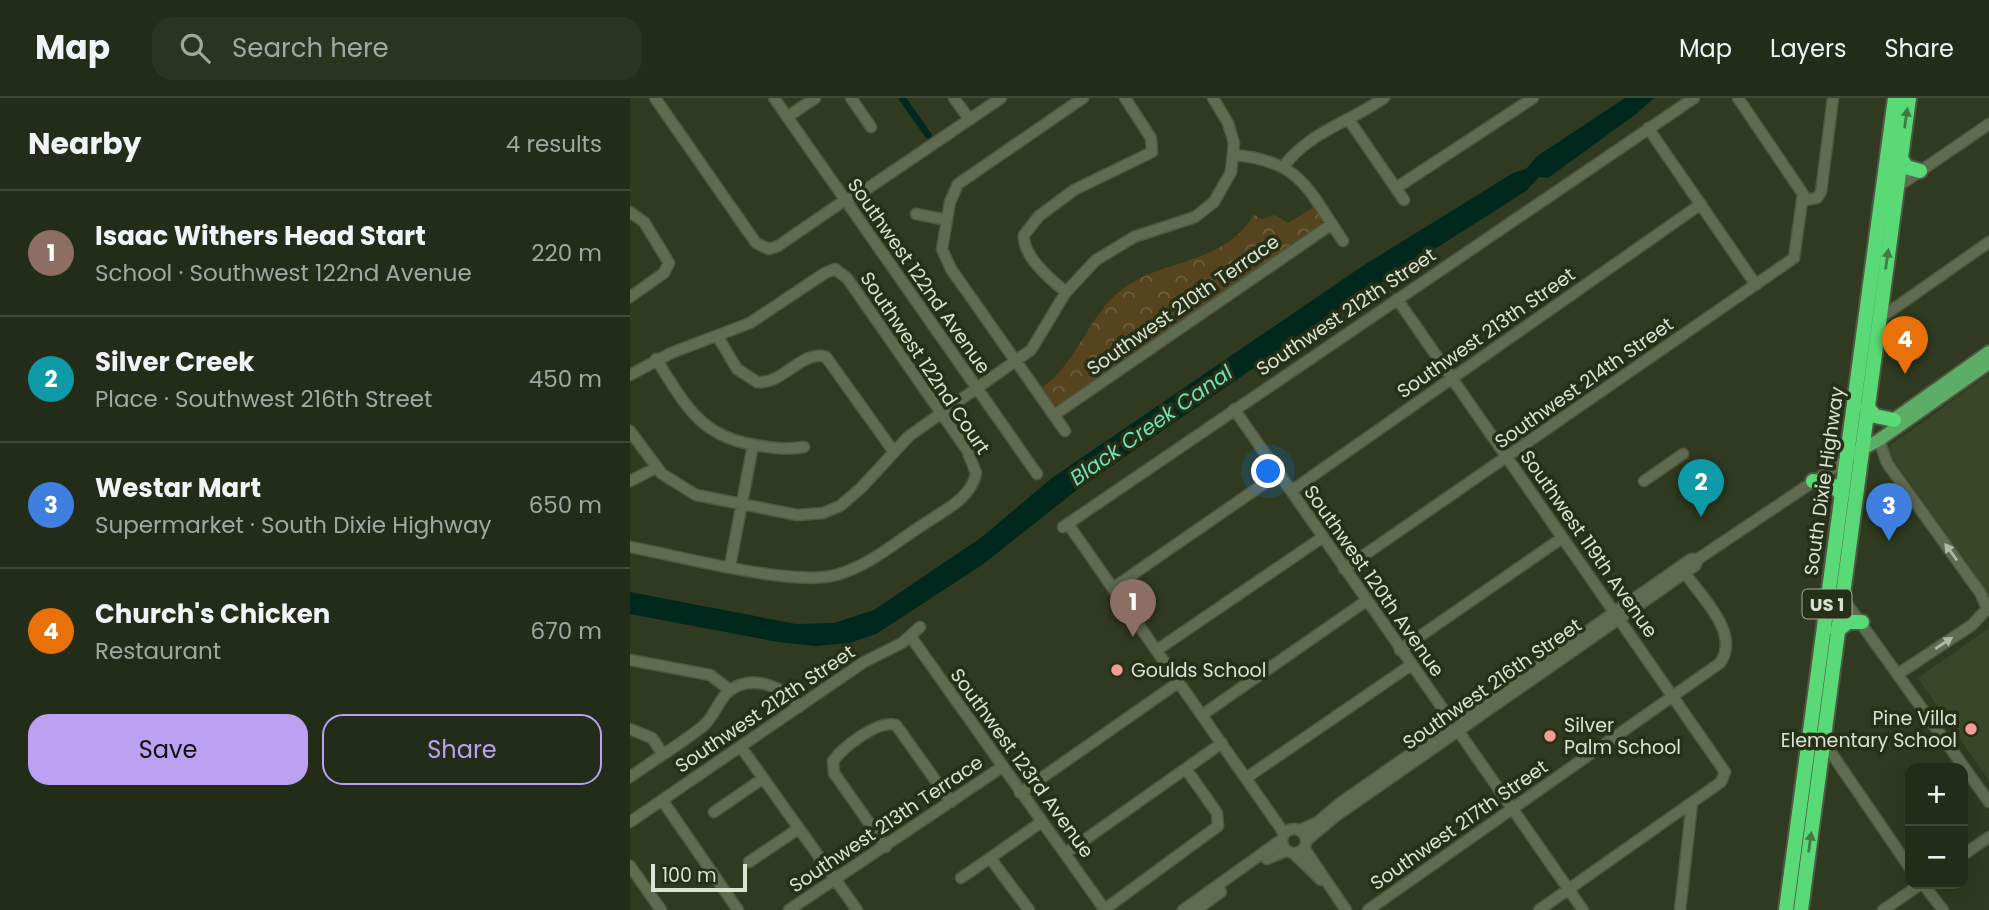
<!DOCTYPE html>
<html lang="en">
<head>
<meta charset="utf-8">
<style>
	:root { --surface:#232c18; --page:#2b3421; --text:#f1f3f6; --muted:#a3a7a2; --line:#404837; --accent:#bca0f2 }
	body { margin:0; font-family:Poppins,sans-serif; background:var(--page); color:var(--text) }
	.controls { position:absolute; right:21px; bottom:21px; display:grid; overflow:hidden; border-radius:14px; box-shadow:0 7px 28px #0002 }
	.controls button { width:63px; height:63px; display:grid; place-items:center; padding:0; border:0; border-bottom:2px solid var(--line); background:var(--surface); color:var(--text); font:35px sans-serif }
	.scale { position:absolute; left:21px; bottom:18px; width:96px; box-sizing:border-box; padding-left:7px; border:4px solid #dbe2d3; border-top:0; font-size:19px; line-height:24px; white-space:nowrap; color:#dbe2d3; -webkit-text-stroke:5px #253017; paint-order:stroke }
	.you { position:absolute; left:639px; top:374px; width:24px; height:24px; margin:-18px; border:5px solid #fff; border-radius:50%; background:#1a73e8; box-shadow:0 0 0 10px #1a73e833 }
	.badge { display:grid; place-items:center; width:46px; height:46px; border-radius:50%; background:var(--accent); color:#fff; font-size:23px; font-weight:700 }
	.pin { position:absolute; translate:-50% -58px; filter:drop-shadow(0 2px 4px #0008) }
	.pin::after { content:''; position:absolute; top:37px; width:24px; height:21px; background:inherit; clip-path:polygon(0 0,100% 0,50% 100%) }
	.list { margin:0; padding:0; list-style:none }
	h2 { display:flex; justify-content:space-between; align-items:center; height:91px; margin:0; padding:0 28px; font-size:30px }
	h2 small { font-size:23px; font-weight:400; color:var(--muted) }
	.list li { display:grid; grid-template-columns:46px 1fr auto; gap:21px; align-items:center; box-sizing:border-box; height:126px; padding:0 28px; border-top:2px solid var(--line) }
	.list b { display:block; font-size:26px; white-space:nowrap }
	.list p { margin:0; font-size:23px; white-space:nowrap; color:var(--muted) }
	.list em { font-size:23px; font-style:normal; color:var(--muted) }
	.actions { display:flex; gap:14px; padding:21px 28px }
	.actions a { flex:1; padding:16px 0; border:2px solid var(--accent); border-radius:21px; text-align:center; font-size:24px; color:var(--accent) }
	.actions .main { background:var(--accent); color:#111 }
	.icon { flex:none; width:38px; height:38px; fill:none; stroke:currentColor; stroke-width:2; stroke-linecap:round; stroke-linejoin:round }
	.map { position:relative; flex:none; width:1359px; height:812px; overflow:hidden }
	header { display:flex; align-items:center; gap:42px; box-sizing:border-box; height:98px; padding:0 35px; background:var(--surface); border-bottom:2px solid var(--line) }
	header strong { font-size:33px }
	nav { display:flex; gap:38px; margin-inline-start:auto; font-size:24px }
	.search { width:490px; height:63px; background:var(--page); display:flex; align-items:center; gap:18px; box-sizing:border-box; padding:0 24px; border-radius:21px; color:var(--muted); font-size:26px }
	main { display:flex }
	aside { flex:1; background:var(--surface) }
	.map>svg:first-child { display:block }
	.built { fill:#3a4627 }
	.forest { fill:url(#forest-crowns) }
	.water { fill:#00281c }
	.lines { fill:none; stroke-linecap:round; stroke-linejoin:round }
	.canal { stroke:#00281c; stroke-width:7 }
	.minor-casing { stroke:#4e5741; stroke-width:13 }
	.major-casing { stroke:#4e5741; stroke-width:16 }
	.highway-casing { stroke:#4e5741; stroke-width:18 }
	.minor { stroke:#5f6c50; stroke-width:10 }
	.major { stroke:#5cae67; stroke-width:12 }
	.highway { stroke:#5ada76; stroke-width:14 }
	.oneway { fill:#3d7c42 }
	.oneway2 { fill:#b0b9a5 }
	.poi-dot { fill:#f59c96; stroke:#253017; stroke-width:2.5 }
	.labels { text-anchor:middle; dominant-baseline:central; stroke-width:7; stroke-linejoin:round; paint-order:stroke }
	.shield { fill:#253017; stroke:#a4ad9b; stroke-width:2 }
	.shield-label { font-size:18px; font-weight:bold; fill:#dbe2d3 }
	.street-label { font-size:19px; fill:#dbe2d3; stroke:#253017 }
	.poi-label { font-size:19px; fill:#dbe2d3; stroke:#253017; text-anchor:start }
	.water-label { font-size:21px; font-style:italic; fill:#70dfba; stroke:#253017 }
</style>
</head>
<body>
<header>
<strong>Map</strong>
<div class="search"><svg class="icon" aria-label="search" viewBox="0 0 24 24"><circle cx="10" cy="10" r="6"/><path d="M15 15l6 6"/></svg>Search here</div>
<nav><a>Map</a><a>Layers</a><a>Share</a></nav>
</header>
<main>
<aside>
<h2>Nearby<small>4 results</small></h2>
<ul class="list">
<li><span class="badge" style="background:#8d6e63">1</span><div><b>Isaac Withers Head Start</b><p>School · Southwest 122nd Avenue</p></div><em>220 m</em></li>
<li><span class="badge" style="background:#0f9aa8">2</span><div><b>Silver Creek</b><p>Place · Southwest 216th Street</p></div><em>450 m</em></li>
<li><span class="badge" style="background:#3f7fe0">3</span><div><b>Westar Mart</b><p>Supermarket · South Dixie Highway</p></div><em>650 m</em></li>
<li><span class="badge" style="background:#e8710a">4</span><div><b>Church's Chicken</b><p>Restaurant</p></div><em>670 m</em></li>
</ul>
<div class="actions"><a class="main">Save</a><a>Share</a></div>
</aside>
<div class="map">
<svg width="1359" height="812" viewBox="0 0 1359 812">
	<defs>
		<pattern id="forest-crowns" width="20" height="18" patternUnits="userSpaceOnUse" patternTransform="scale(1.75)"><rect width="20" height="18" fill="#55441d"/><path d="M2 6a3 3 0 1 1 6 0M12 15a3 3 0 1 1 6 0" fill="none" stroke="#6d5f3d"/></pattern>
	</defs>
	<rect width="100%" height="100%" fill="#2f3a20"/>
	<path class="built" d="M1359 276V497L1259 355 1258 349Z
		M1359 530V683L1288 580Z"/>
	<path class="forest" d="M685 108 692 118 691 128 433 306 423 307 410 291C449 265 458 215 495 189 537 160 594 166 624 117L632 121 645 117 658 125Z"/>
	<path class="water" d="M995 0H1024L1006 16 918 80 909 79 896 93 699 218 448 391 352 467 246 536 219 545 186 548 148 544 0 516V494L166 526 204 525 244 512 352 439 422 380 731 169 883 75C900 69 895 73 906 59Z"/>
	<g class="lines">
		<path class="canal" d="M272 0 298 37"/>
		<defs>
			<path id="minor" d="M25 0 126 145 139 151 148 148 215 102 228 97 371 0
				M144 0 407 376
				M221 0 241 29
				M324 0 339 21
				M157 19 185 0
				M719 22 774 102
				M1018 30 1126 187
				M604 57C672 63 678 92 713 143
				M654 68C679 34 720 24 754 0
				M1267 89 1359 26
				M766 90 903 0
				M1174 102 1187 100 1191 94 1203 0
				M0 114 14 124 39 165 34 175 0 199
				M286 116 317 122
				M436 194C421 182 392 158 394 137L409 118 444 92 522 54 521 40 495 0
				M767 201 1095 674 1091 684 909 812
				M1249 221 1359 144
				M88 239 107 271 127 284C153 287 172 251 196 259L264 354
				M26 261C55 306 69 338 125 347 142 350 157 352 174 349
				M0 277 41 255 120 225 195 175 205 171 217 180 337 352 346 375C342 400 313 413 294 426 266 444 239 468 206 477 163 489 49 458 0 449
				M604 311 953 812
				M424 317 702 126
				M0 333 32 376 66 397 167 417 193 415 210 408 231 390 279 338 401 252 436 194 466 162 504 139 565 119 584 104 601 74 604 45 598 25 583 0
				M435 333 321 171 312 151 320 104 328 86 453 0
				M1249 342 1257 365 1351 496 1357 511 1342 527 1268 576
				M0 383 26 370
				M1014 383 1053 356
				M661 393 1071 106
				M438 426 654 735
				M433 429 1064 0
				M100 468 123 347
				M714 471 1164 160 1173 96 1108 0
				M483 490 648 376
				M1212 499 1359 704
				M281 539 475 812
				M527 552 693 439
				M770 552 932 440
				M0 562 80 577 100 592
				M572 617 736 503
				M0 631 22 640 33 656
				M1193 643 1280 770
				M111 649 227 812
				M0 679C24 662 49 647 72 629 84 620 87 604 98 594 120 575 155 588 169 609
				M616 680 781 567
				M390 695 549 584
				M32 702 108 812
				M84 714 132 681
				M0 724 234 564 272 545 290 529
				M652 743a12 12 0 1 1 24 0a12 12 0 1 1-24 0Z
				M670 732 688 724 710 705 1061 461H1068
				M676 743 706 718 1065 468 1068 461 1217 361
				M256 749 204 675 203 663C213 649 249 621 266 627L321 704
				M674 750 716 812
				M436 755 592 645
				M664 756 691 782
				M1333 757 1359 739
				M637 761 656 753
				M119 764 168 731
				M0 768 31 812
				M331 780 360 760
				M1293 786 1313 812
				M475 811 588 728 587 715 556 671
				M159 812 372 669
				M399 812 360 760 410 725
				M553 812 651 742
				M566 812 591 794
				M738 812 1090 565C1111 535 1071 499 1055 475
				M1050 812 1062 705
				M1253 812 1291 786"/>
			<path id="major" d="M1266 320 1359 254
				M1225 355 1249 342 1359 265"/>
			<path id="highway" d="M1271 60 1276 69 1290 73
				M1237 309 1245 318 1264 322
				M1183 383 1204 388 1212 397
				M1207 533 1218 524H1232
				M1156 812 1265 0
				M1171 812 1279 0"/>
		</defs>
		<use href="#minor" class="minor-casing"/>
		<use href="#major" class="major-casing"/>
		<use href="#highway" class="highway-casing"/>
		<use href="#minor" class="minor"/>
		<use href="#major" class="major"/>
		<use href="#highway" class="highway"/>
	</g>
	<defs><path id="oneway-solid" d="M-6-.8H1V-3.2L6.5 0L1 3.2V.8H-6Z" transform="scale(1.75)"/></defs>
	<g class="oneway">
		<use href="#oneway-solid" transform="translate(1276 20) rotate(-82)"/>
		<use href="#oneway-solid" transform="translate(1257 161) rotate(-82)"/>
		<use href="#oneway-solid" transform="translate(1180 744) rotate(-82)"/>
	</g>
	<g class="oneway2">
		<use href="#oneway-solid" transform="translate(1321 454) rotate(-126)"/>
		<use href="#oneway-solid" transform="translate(1314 545) rotate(-34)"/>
	</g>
	<g class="poi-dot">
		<circle cx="487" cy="572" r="7"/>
		<circle cx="1341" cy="631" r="7"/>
		<circle cx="920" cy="638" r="7"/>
	</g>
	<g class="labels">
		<rect class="shield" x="1172.5" y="491.5" width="49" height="29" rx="5"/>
		<g class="shield-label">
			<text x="1197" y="506">US 1</text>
		</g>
		<g class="street-label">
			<text transform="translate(289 178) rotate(55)">Southwest 122nd Avenue</text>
			<text transform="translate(553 207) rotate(-35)">Southwest 210th Terrace</text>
			<text transform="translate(716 214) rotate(-34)">Southwest 212th Street</text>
			<text transform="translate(856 235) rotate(-35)">Southwest 213th Street</text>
			<text transform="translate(295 265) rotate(56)">Southwest 122nd Court</text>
			<text transform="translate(954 285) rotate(-35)">Southwest 214th Street</text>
			<text transform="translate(1194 383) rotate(-82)">South Dixie Highway</text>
			<text transform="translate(959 446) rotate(55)">Southwest 119th Avenue</text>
			<text transform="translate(744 483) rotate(55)">Southwest 120th Avenue</text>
			<text transform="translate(862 586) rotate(-35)">Southwest 216th Street</text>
			<text transform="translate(135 611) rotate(-34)">Southwest 212th Street</text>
			<text transform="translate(392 665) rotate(54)">Southwest 123rd Avenue</text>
			<text transform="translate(256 726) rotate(-34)">Southwest 213th Terrace</text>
			<text transform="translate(829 727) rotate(-35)">Southwest 217th Street</text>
		</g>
		<g class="poi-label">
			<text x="501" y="572">Goulds School</text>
			<text x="1327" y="620" text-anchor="end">Pine Villa<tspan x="1327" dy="22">Elementary School</tspan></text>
			<text x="934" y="627">Silver<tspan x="934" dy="22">Palm School</tspan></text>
		</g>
		<g class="water-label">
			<text transform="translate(521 327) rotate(-35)">Black Creek Canal</text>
		</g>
	</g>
</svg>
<div class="controls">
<button>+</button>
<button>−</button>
</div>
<div class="scale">100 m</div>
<div class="you"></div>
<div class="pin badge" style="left:503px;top:539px;background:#8d6e63">1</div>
<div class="pin badge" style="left:1071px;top:419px;background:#0f9aa8">2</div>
<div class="pin badge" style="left:1259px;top:443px;background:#3f7fe0">3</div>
<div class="pin badge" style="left:1275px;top:276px;background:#e8710a">4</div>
</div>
</main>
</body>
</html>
